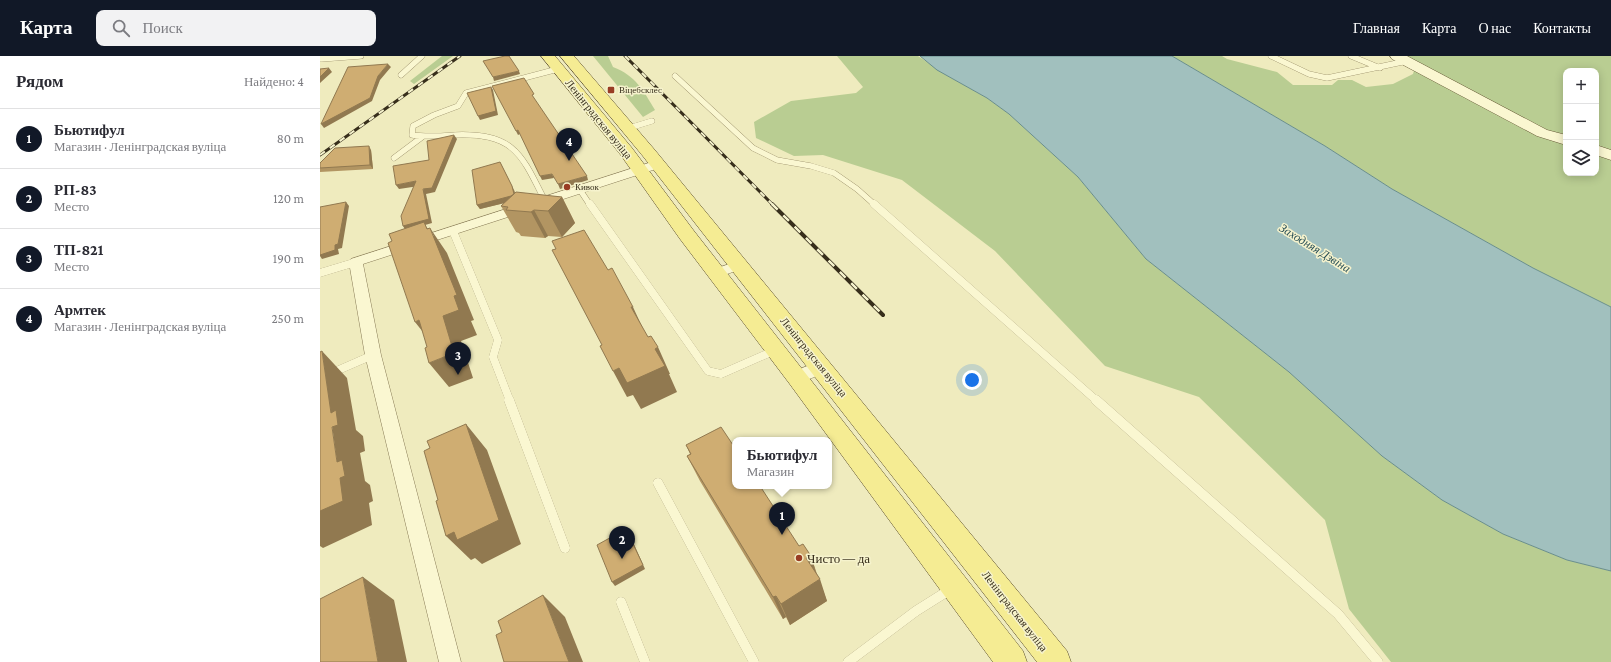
<!DOCTYPE html>
<html lang="ru">
<head>
<meta charset="utf-8">
<style>
	:root { --surface:#fff; --page:#f2f2f3; --text:#2b2b33; --muted:#7c7c81; --line:#e1e1e2; --accent:#111827 }
	body { margin:0; font-family:"Crimson Pro",serif; background:var(--page); color:var(--text) }
	.controls { position:absolute; right:12px; top:12px; display:grid; overflow:hidden; border-radius:8px; box-shadow:0 2px 10px #0003 }
	.controls button { width:36px; height:36px; display:grid; place-items:center; padding:0; border:0; border-bottom:1px solid var(--line); background:var(--surface); color:var(--text); font:20px sans-serif }
	.you { position:absolute; left:652px; top:324px; width:14px; height:14px; margin:-10px; border:3px solid #fff; border-radius:50%; background:#1a73e8; box-shadow:0 0 0 6px #1a73e833 }
	.badge { display:grid; place-items:center; width:26px; height:26px; border-radius:50%; background:var(--accent); color:#fff; font-size:13px; font-weight:700 }
	.pin { position:absolute; translate:-50% -33px; filter:drop-shadow(0 1px 2px #0008) }
	.pin::after { content:''; position:absolute; top:21px; width:14px; height:12px; background:inherit; clip-path:polygon(0 0,100% 0,50% 100%) }
	.popup { position:absolute; left:412px; top:381px; width:100px; height:52px; box-sizing:border-box; display:grid; place-content:center; border-radius:8px; background:var(--surface); filter:drop-shadow(0 1px 3px #0005); font-size:13px; white-space:nowrap; color:var(--muted) }
	.popup b { font-size:15px; color:var(--text) }
	.popup::after { content:''; position:absolute; left:50%; top:100%; margin-left:-8px; border:8px solid transparent; border-top-color:var(--surface) }
	.list { margin:0; padding:0; list-style:none }
	h2 { display:flex; justify-content:space-between; align-items:center; height:52px; margin:0; padding:0 16px; font-size:17px }
	h2 small { font-size:13px; font-weight:400; color:var(--muted) }
	.list li { display:grid; grid-template-columns:26px 1fr auto; gap:12px; align-items:center; box-sizing:border-box; height:60px; padding:0 16px; border-top:1px solid var(--line) }
	.list b { display:block; font-size:15px; white-space:nowrap }
	.list p { margin:0; font-size:13px; white-space:nowrap; color:var(--muted) }
	.list em { font-size:13px; font-style:normal; color:var(--muted) }
	.icon { flex:none; width:22px; height:22px; fill:none; stroke:currentColor; stroke-width:2; stroke-linecap:round; stroke-linejoin:round }
	.map { position:relative; flex:none; width:1291px; height:606px; overflow:hidden }
	header { display:flex; align-items:center; gap:24px; box-sizing:border-box; height:56px; padding:0 20px; background:var(--accent); color:#fff }
	header strong { font-size:19px }
	nav { display:flex; gap:22px; margin-inline-start:auto; font-size:14px }
	.search { width:280px; height:36px; background:var(--page); display:flex; align-items:center; gap:10px; box-sizing:border-box; padding:0 14px; border-radius:8px; color:var(--muted); font-size:15px }
	main { display:flex }
	aside { flex:1; background:var(--surface) }
	.map>svg:first-child { display:block }
	.green { fill:#b9cd92; fill-rule:evenodd }
	.water { fill:#a1c0be; stroke:#698e8d }
	.lines { fill:none; stroke-linecap:round; stroke-linejoin:round }
	.lane-far2-casing { stroke:#887b56; stroke-width:6 }
	.lane-far1-casing { stroke:#887b56; stroke-width:8 }
	.lane-casing { stroke:#887b56; stroke-width:10 }
	.street-casing { stroke:#887b56; stroke-width:1 }
	.secondary-casing { stroke:#695c39; stroke-width:1 }
	.primary-casing { stroke:#55482b; stroke-width:1 }
	.lane-far2 { stroke:#faf7d1; stroke-width:5.5 }
	.lane-far1 { stroke:#faf7d1; stroke-width:8 }
	.lane { stroke:#faf7d1; stroke-width:10 }
	.street { fill:#faf7d1; fill-rule:evenodd }
	.secondary { fill:#faf7d1; fill-rule:evenodd }
	.primary { fill:#f5ec93; fill-rule:evenodd }
	.rail-far1-casing { stroke:#372e1b; stroke-width:3 }
	.rail-casing { stroke:#372e1b; stroke-width:4 }
	.rail-far1 { stroke:#f6f3cd; stroke-width:2; stroke-dasharray:6; stroke-linecap:butt }
	.rail { stroke:#f6f3cd; stroke-width:2.5; stroke-dasharray:8; stroke-linecap:butt }
	.wall { fill:#b29562 }
	.shaded-wall { fill:#917950 }
	.building { fill:#cfad72; stroke:#917950 }
	.poi-dot { fill:#993c24; stroke:#f6f3cd; stroke-width:1.5 }
	.labels { text-anchor:middle; dominant-baseline:central; stroke-width:3; stroke-linejoin:round; paint-order:stroke }
	.far-poi-label { font-size:9px; fill:#372e1b; stroke:#f6f3cd; text-anchor:start }
	.street-label { font-size:11px; fill:#372e1b; stroke:#f6f3cd }
	.water-label { font-size:12px; font-style:italic; fill:#2a5057; stroke:#f6f3cd }
	.near-poi-label { font-size:13px; fill:#372e1b; stroke:#f6f3cd; text-anchor:start }
</style>
</head>
<body>
<header>
<strong>Карта</strong>
<div class="search"><svg class="icon" aria-label="search" viewBox="0 0 24 24"><circle cx="10" cy="10" r="6"/><path d="M15 15l6 6"/></svg>Поиск</div>
<nav><a>Главная</a><a>Карта</a><a>О нас</a><a>Контакты</a></nav>
</header>
<main>
<aside>
<h2>Рядом<small>Найдено: 4</small></h2>
<ul class="list">
<li><span class="badge">1</span><div><b>Бьютифул</b><p>Магазин · Ленінградская вуліца</p></div><em>80 m</em></li>
<li><span class="badge">2</span><div><b>РП-83</b><p>Место</p></div><em>120 m</em></li>
<li><span class="badge">3</span><div><b>ТП-821</b><p>Место</p></div><em>190 m</em></li>
<li><span class="badge">4</span><div><b>Армтек</b><p>Магазин · Ленінградская вуліца</p></div><em>250 m</em></li>
</ul>
</aside>
<div class="map">
<svg width="1291" height="606" viewBox="0 0 1291 606">
	<rect width="100%" height="100%" fill="#efebbe"/>
	<path class="green" d="M122 0H133L94 28 90 25Z
		M273 0H288L293 11C316 20 323 34 335 54L323 61Z
		M517 0H598L628 20 667 42 689 58 758 121 826 203 969 316 1062 400 1122 444 1183 478 1247 504 1291 515V606H1071L1029 553 1005 464 879 341 785 310 675 195 582 124 503 99 474 100 436 82 434 66 471 45 536 37 543 31Z
		M852 0H902L907 3 957 16 973 29H1012L1018 24H1032L1046 31 1073 28 1093 18 1096 7 1084 0H1291V251L1213 212 1072 133 1005 90ZM1246 15H1276V117H1246Z"/>
	<path class="water" d="M600 0H852L1005 90 1072 133 1213 212 1291 251V515L1247 504 1183 478 1122 444 1062 400 969 316 826 203 758 121 689 58 667 42 617 14Z"/>
	<g class="lines">
		<defs>
			<path id="lane-far2" d="M4 0 1 3 41 0
				M951 0 989 18 1007 22 1087 5
				M1031 0 1060 12
				M81 19 102 0
				M355 20 433 92 457 104 491 110 514 117 537 133 555 149
				M309 72 332 65
				M74 102 102 81
				M260 134 270 149
				M225 145C201 97 194 77 135 79 120 80 107 81 92 79L93 70 114 59 138 50 146 37 238 13"/>
			<path id="lane-far1" d="M270 148 388 315 401 318 456 294
				M554 148 777 345
				M133 175 178 284 173 301 190 345
				M0 217 36 206
				M0 322 53 299"/>
			<path id="lane" d="M189 344 245 492
				M776 344 1018 558 1058 606
				M338 427 434 606
				M301 546 325 606
				M528 606 596 555 631 533"/>
			<path id="street" d="M338 104 342 105 344 108 342 111 43 208 61 299 141 606H119L45 299 29 206 31 203Z
				M419 205 424 206 426 209 424 212 396 222 391 220 389 217 391 214Z
				M501 304 507 306 509 310C504 319 481 328 471 325L469 321 471 317Z"/>
			<path id="secondary" d="M1070 0H1087L1227 74 1246 79V89L1217 80 1072 3Z
				M1276 89 1291 94V104L1276 99Z"/>
			<path id="primary" d="M221 0H235L312 92 374 175 703 595 707 606H673L469 327 360 183 300 98Z
				M240 0H254L334 93 747 595 751 606H717L322 99Z"/>
		</defs>
		<use href="#lane-far2" class="lane-far2-casing"/>
		<use href="#lane-far1" class="lane-far1-casing"/>
		<use href="#lane" class="lane-casing"/>
		<use href="#street" class="street-casing"/>
		<use href="#secondary" class="secondary-casing"/>
		<use href="#primary" class="primary-casing"/>
		<use href="#lane-far2" class="lane-far2"/>
		<use href="#lane-far1" class="lane-far1"/>
		<use href="#lane" class="lane"/>
		<use href="#street" class="street"/>
		<use href="#secondary" class="secondary"/>
		<use href="#primary" class="primary"/>
		<defs>
			<path id="rail-far1" d="M305 0 453 149
				M0 99 140 0"/>
			<path id="rail" d="M452 148 563 259"/>
		</defs>
		<use href="#rail-far1" class="rail-far1-casing"/>
		<use href="#rail" class="rail-casing"/>
		<use href="#rail-far1" class="rail-far1"/>
		<use href="#rail" class="rail"/>
	</g>
	<path class="wall" d="M51 94 53 113 0 116V107Z
		M194 134 195 137 242 141 255 167 242 181 228 180 225 182 201 180 199 177 196 176 181 150 184 147 160 153 157 149Z
		M366 389 479 490 491 500 497 518 507 545 470 569 466 561 463 563 380 425 367 400 370 398Z"/>
	<path class="shaded-wall" d="M68 8 71 11 60 24 52 45 4 72 1 68 58 20Z
		M9 12 12 16 0 27V21Z
		M199 15 200 18 174 25 173 21Z
		M171 31 173 34 178 59 160 64 158 60Z
		M198 74 200 78 198 79 196 75Z
		M134 79 137 83 115 136 106 138 112 167 105 169 114 181 110 172 127 197 154 264 151 265 157 279 141 285 153 322 129 331 109 307 134 297 86 175 83 170Z
		M49 90 51 94 53 113 50 109Z
		M180 106 194 134 197 144 160 153 157 149Z
		M232 118 234 122 222 124 220 120Z
		M267 120 268 124 240 133 238 128Z
		M96 125 99 130 79 133 76 129Z
		M242 141 255 167 242 181 228 155Z
		M26 146 29 150 22 192 18 193 19 198 2 203 0 200V199L15 189Z
		M214 154 228 180 225 182 211 156Z
		M311 251H313L325 277Z
		M99 264 114 290 95 266Z
		M338 291 350 318H349L357 336 321 353 313 339 307 341 293 315Z
		M2 295 27 322 36 374 43 380 45 395 40 397 45 425 50 429 53 445 49 447 52 469 3 492 0 490V455L17 406Z
		M146 368 167 394 201 488 162 508 155 502 151 504 126 480Z
		M306 473 309 477 325 513 295 530 292 526Z
		M491 500 498 523 486 502Z
		M43 521 74 544 87 606H58Z
		M500 523 507 545 470 569 461 548Z
		M223 539 245 561 263 606H249Z
		M456 540 466 561 463 563 453 541Z"/>
	<path class="building" d="M185 0H189L199 15 173 21 163 5Z
		M68 8 58 20 50 42 1 68 28 11Z
		M9 12 0 21V13Z
		M204 22 214 38 212 39 267 120 238 128 232 118 220 120 198 74 196 75 172 30Z
		M171 31 176 55 158 60 147 37Z
		M134 79 112 132 103 133 109 163 83 170 81 160 96 125 76 129 73 110 109 104 107 85Z
		M49 90 50 109 0 112V107L15 92Z
		M180 106 192 130 194 138 191 140 157 149 152 114Z
		M196 136 242 141 228 155 214 154 211 156 186 154 188 151 181 150Z
		M26 146 18 188 15 189V194L0 199V151Z
		M104 166 107 173 110 172 137 239 134 240 139 254 123 260 134 297 109 307 105 292 107 291 99 264 95 266 68 187 72 185 69 178Z
		M264 174 288 214 292 212 313 251H311L328 281 331 280 338 291 335 293 345 310 307 327 299 312 293 315 280 290 282 289 232 194 236 193 232 185Z
		M2 295 11 357 16 354 18 369 12 371 17 406 22 404 25 420 20 422 23 445 0 455V296Z
		M146 368 179 464 137 484 134 476 126 480 116 445 118 444 104 395 110 392 107 385Z
		M401 371 415 392V430H440L479 490 483 488 491 500 486 502 500 523 461 548 456 540 453 541 367 400 371 398 366 389Z
		M306 473 323 509 292 526 277 489Z
		M43 521 58 606H0V543Z
		M223 539 249 606H184L176 579 182 576 178 565Z"/>
	<g class="poi-dot">
		<rect x="287" y="30" width="8" height="8" rx="2"/>
		<circle cx="247" cy="131" r="4"/>
		<circle cx="479" cy="502" r="4"/>
	</g>
	<g class="labels">
		<g class="far-poi-label">
			<text x="299" y="34">Віцебсклес</text>
			<text x="255" y="131">Кивок</text>
		</g>
		<g class="street-label">
			<text transform="translate(279 63) rotate(51)">Ленінградская вуліца</text>
			<text transform="translate(494 301) rotate(51)">Ленінградская вуліца</text>
			<text transform="translate(695 555) rotate(52)">Ленінградская вуліца</text>
		</g>
		<g class="water-label">
			<text transform="translate(995 192) rotate(32)">Заходняя Дзвіна</text>
		</g>
		<g class="near-poi-label">
			<text x="487" y="502">Чисто — да</text>
		</g>
	</g>
</svg>
<div class="controls">
<button>+</button>
<button>−</button>
<button><svg class="icon" aria-label="layers" viewBox="0 0 24 24"><path d="M12 4l9 5-9 5-9-5zM3 14l9 5 9-5"/></svg></button>
</div>
<div class="you"></div>
<div class="pin badge" style="left:462px;top:479px">1</div>
<div class="popup"><b>Бьютифул</b>Магазин</div>
<div class="pin badge" style="left:302px;top:503px">2</div>
<div class="pin badge" style="left:138px;top:319px">3</div>
<div class="pin badge" style="left:249px;top:105px">4</div>
</div>
</main>
</body>
</html>
